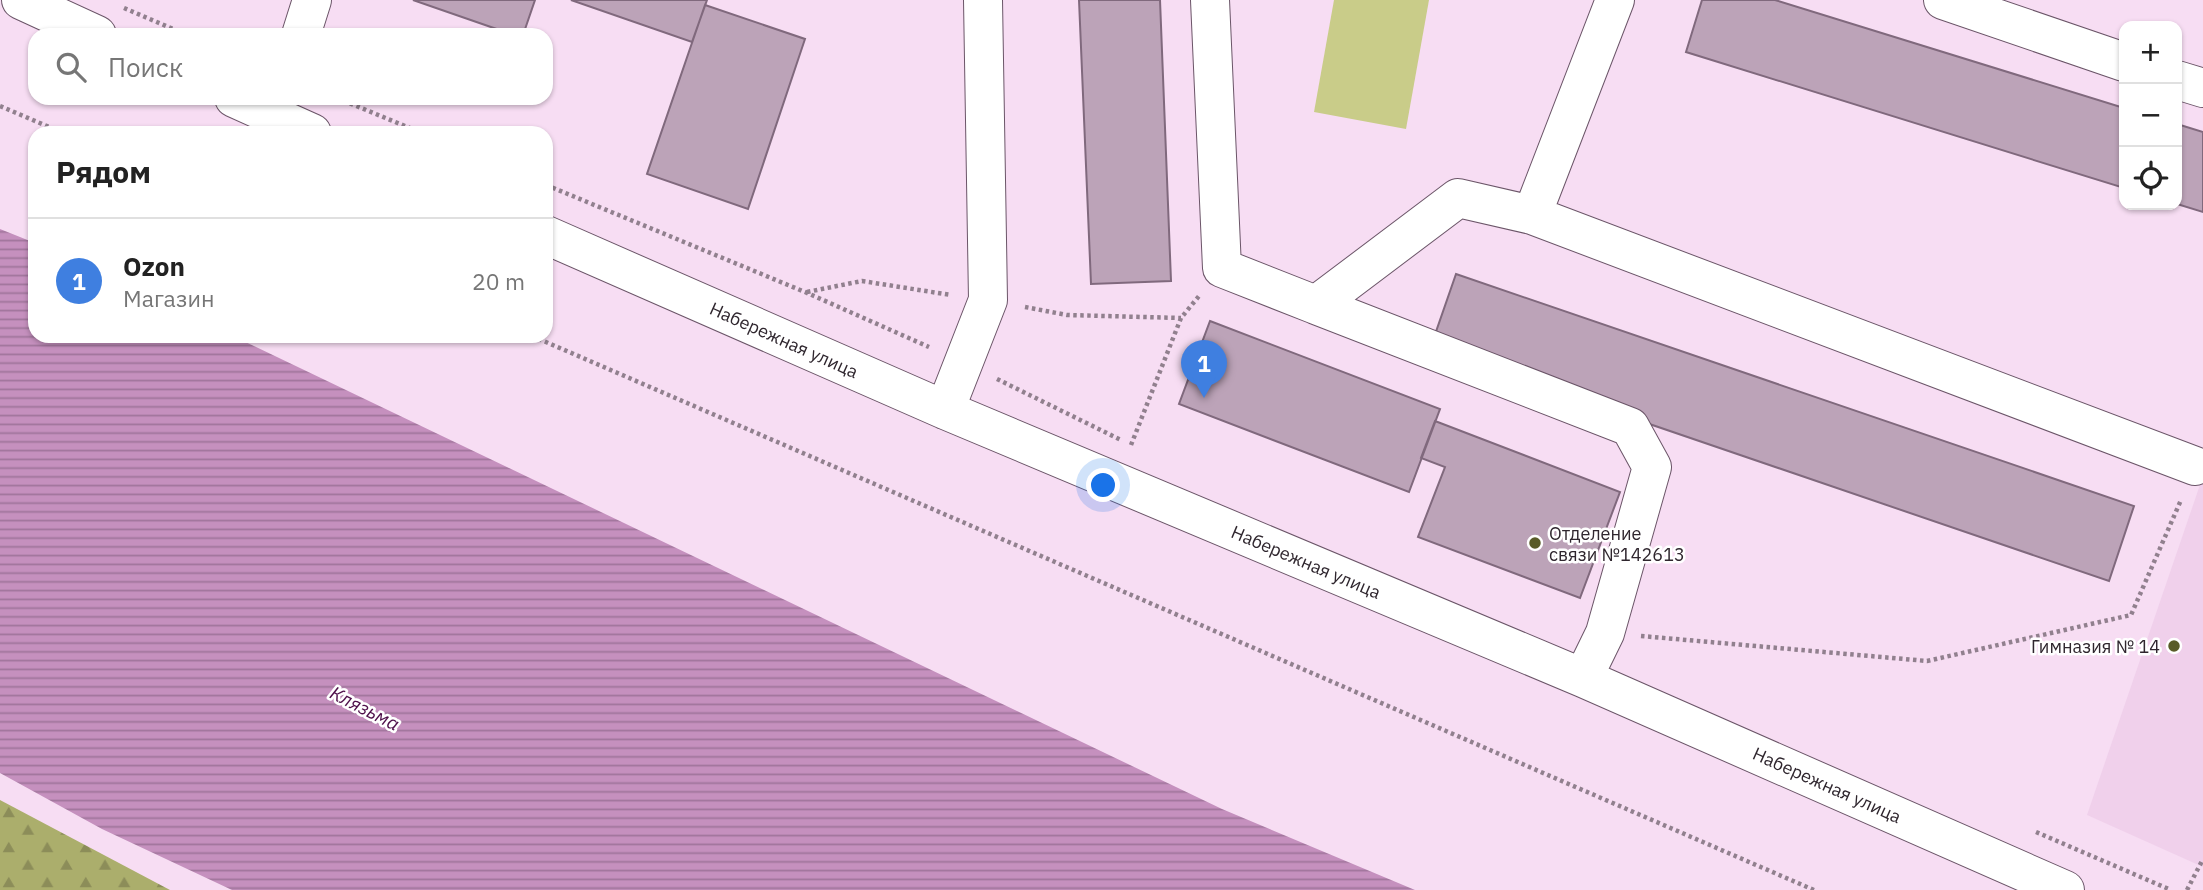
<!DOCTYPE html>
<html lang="ru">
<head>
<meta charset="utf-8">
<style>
	:root { --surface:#fff; --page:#f6f6f6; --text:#222; --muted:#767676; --line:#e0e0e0; --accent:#111827 }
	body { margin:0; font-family:"IBM Plex Sans",sans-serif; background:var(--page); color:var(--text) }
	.controls { position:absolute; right:21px; top:21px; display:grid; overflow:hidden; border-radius:14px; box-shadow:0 2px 5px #0004 }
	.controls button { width:63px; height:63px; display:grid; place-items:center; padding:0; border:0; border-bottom:2px solid var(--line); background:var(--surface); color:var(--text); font:35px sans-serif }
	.you { position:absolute; left:1104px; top:486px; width:24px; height:24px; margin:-18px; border:5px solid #fff; border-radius:50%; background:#1a73e8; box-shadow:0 0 0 10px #1a73e833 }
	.badge { display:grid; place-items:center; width:46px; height:46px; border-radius:50%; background:var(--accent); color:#fff; font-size:23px; font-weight:700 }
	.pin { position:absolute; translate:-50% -58px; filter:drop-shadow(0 2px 4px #0008) }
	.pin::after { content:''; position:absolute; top:37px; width:24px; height:21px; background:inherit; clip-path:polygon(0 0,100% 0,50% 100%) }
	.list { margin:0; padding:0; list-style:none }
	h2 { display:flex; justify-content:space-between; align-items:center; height:91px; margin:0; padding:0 28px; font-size:30px }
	h2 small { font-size:23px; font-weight:400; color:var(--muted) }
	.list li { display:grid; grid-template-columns:46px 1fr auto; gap:21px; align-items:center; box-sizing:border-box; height:126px; padding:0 28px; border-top:2px solid var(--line) }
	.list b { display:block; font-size:26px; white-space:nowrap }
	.list p { margin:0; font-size:23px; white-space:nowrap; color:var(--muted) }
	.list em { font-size:23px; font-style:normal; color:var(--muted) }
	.icon { flex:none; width:38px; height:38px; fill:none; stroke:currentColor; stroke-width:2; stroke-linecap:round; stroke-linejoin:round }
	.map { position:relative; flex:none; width:2203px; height:890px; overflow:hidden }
	.search { position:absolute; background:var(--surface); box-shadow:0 2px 5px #0004; left:28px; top:28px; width:525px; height:77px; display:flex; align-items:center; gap:18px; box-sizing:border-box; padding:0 24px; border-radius:21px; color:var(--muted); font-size:26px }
	.panel { position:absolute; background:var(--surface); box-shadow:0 2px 5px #0004; left:28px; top:126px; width:525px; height:217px; border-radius:21px }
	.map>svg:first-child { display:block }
	.built { fill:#f0d0eb }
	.forest { fill:url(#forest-firs) }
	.pitch { fill:#c9cc89 }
	.water { fill:url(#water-rules) }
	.building { fill:#bca3b8; stroke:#80697d; stroke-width:2 }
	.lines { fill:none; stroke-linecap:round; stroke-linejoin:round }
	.minor-casing { stroke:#6b5568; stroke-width:40 }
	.path { stroke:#91808e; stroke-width:4.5; stroke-dasharray:3.5 3.5; stroke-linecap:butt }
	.minor { stroke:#fff; stroke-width:38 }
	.poi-dot { fill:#595b28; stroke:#fff; stroke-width:2.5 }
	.labels { text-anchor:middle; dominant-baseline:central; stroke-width:5; stroke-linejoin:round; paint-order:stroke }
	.street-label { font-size:18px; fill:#2f262e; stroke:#fff }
	.poi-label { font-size:18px; fill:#2f262e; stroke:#fff; text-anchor:start }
	.water-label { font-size:19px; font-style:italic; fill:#4e0f4a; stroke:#fff }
</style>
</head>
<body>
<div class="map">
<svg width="2203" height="890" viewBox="0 0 2203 890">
	<defs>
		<pattern id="forest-firs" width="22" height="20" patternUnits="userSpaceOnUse" patternTransform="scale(1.75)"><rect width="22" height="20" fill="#abae6c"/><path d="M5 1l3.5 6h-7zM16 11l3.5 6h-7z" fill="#8c8d59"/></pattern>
		<pattern id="water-rules" width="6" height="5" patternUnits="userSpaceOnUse" patternTransform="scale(1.75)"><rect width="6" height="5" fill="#c590be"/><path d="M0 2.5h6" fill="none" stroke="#a0759b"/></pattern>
	</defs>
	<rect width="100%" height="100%" fill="#f7ddf3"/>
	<path class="built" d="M2203 476V867L2087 815Z"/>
	<path class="forest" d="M0 800 170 890H0Z"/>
	<path class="pitch" d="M1334 0H1429L1406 129 1314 112Z"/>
	<path class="water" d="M0 229 35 243V336H233L1222 809 1415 890H232L102 829 0 773Z"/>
	<path class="building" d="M413 0H535L523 35H514Z
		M571 0H707L692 42Z
		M1079 0H1160L1171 281 1091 284Z
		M1702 0H1775L2124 108V188L1686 52Z
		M705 5 805 39 748 209 647 174Z
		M2177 124 2203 132V212L2177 204Z
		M1456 274 2134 506 2109 581 1430 349Z
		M1210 321 1440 409 1409 492 1179 404Z
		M1435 421 1620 492 1580 598 1418 537 1445 467 1421 458Z"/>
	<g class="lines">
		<defs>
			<path id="minor" d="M21 0 97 35
				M1210 0 1222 268 1316 305 1458 198 1532 215 2195 466
				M1943 0 2124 62
				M301 35 312 0
				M2177 80 2203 88
				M234 98 312 133
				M1532 215 1615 0
				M546 235 945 410 1583 678 2065 890
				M1316 305 1630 427 1652 467 1605 633 1583 678
				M945 410 988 300 983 0"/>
		</defs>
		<use href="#minor" class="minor-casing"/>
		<path class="path" d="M124 8 187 35
			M337 98 422 133
			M0 106 63 133
			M546 185 805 292 929 347
			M807 292 862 281 951 295
			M1025 307 1067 315 1181 318
			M532 336 1814 890
			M997 379 1121 440
			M1131 445 1181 318 1199 296
			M1641 636 1927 661 2131 615 2181 500
			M2036 832 2171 890
			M2187 890 2203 859"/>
		<use href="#minor" class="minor"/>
	</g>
	<g class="poi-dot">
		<circle cx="1535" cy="543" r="7"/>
		<circle cx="2174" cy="646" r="7"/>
	</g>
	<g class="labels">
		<g class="street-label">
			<text transform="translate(784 340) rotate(24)">Набережная улица</text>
			<text transform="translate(1306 562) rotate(23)">Набережная улица</text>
			<text transform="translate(1827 785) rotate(24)">Набережная улица</text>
		</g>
		<g class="poi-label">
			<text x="1549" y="533">Отделение<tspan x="1549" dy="21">связи №142613</tspan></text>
			<text x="2160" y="646" text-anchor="end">Гимназия № 14</text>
		</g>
		<g class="water-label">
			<text transform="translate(365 708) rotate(27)">Клязьма</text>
		</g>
	</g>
</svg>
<div class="controls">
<button>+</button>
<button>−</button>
<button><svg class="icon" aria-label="locate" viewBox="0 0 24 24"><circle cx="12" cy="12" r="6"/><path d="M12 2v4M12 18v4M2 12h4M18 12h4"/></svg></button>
</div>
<div class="you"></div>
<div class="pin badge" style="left:1204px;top:398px;background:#3f7fe0">1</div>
<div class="search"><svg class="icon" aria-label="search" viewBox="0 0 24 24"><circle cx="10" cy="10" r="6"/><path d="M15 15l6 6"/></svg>Поиск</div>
<section class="panel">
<h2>Рядом<small></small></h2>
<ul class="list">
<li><span class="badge" style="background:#3f7fe0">1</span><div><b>Ozon</b><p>Магазин</p></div><em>20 m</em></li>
</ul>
</section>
</div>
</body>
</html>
